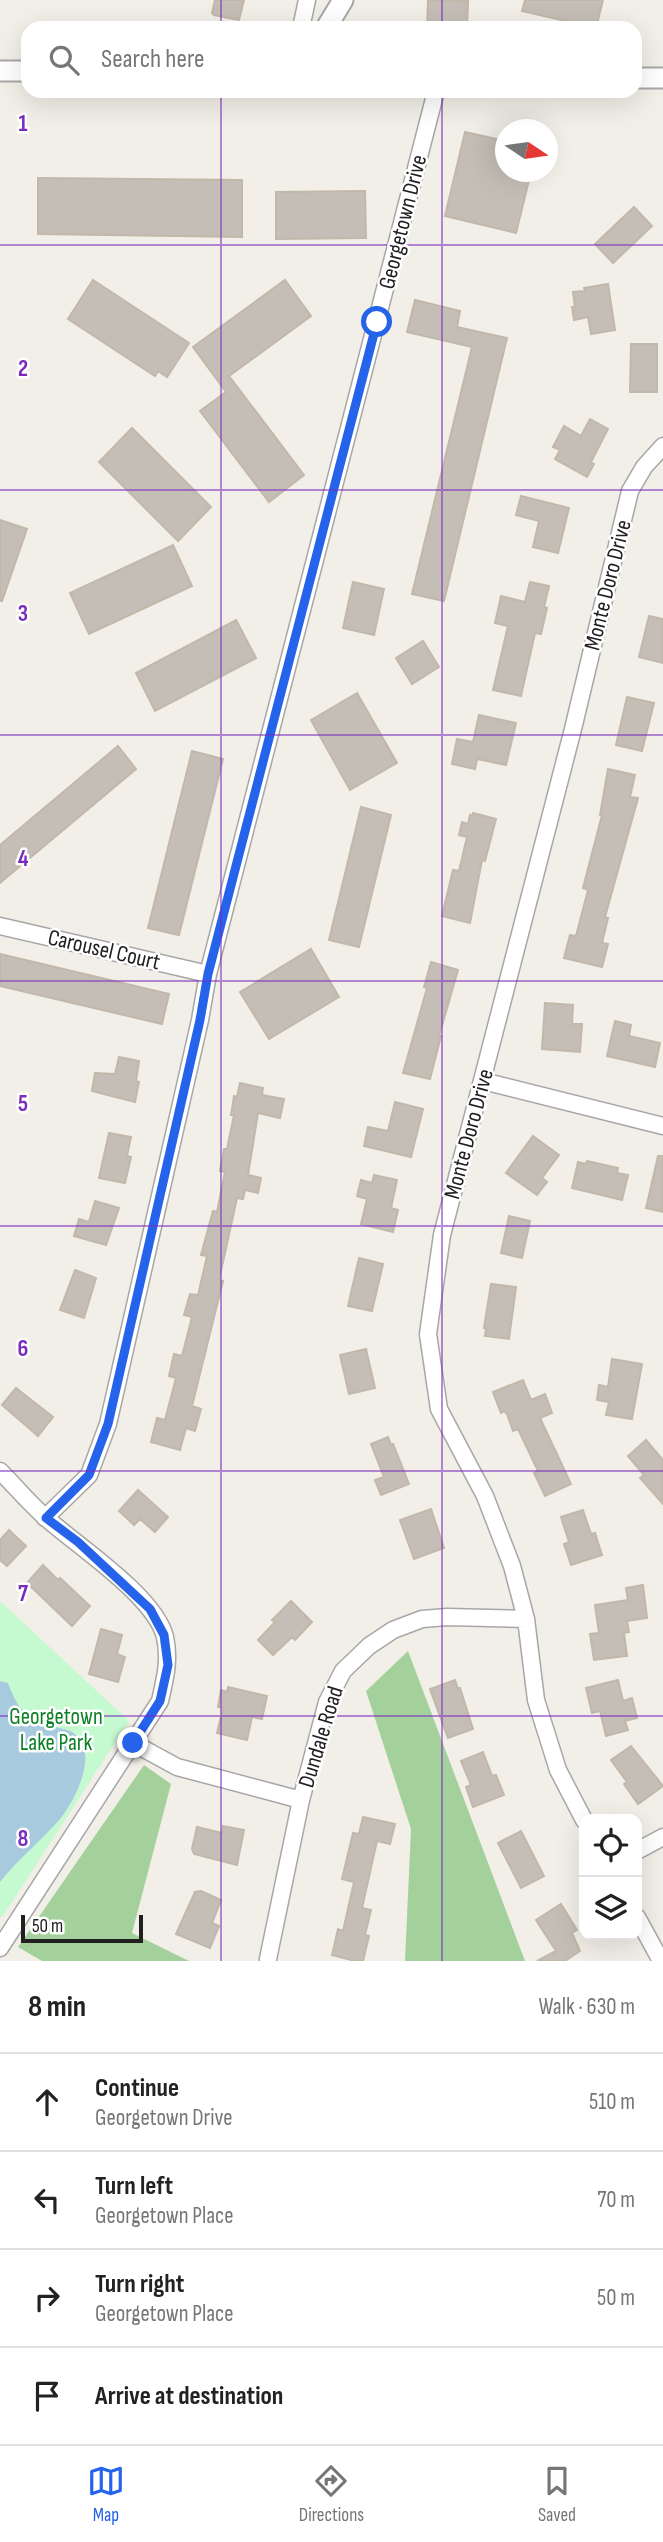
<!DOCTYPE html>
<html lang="en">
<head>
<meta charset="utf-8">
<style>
	:root { --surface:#fff; --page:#f2f2f2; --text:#222; --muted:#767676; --line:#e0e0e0; --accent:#2563eb }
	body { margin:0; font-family:"Sofia Sans Condensed",sans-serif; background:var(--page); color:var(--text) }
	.controls { position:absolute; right:21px; bottom:21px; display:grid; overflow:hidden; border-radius:14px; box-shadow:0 7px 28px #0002 }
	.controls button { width:63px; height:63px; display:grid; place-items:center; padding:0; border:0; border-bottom:2px solid var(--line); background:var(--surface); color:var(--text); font:35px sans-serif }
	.compass { position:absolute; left:495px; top:119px; width:63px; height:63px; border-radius:50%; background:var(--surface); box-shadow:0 7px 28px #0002; rotate:103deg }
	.scale { position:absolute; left:21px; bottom:18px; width:122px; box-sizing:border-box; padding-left:7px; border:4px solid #202020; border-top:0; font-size:19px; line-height:24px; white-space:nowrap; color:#202020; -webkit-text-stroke:5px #fff; paint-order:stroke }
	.stop { position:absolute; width:21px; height:21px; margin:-16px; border:5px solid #2563eb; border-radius:50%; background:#fff }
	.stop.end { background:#2563eb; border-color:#fff; box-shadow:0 2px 7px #0008 }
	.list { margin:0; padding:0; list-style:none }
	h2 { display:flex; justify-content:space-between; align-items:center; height:91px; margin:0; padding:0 28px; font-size:30px }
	h2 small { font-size:23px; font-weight:400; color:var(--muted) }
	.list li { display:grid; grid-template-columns:46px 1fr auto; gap:21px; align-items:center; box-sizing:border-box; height:98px; padding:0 28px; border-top:2px solid var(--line) }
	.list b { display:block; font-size:26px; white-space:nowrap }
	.list p { margin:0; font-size:23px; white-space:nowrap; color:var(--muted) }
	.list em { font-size:23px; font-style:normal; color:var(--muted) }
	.icon { flex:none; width:38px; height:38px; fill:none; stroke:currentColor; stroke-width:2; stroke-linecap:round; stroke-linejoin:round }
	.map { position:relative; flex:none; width:663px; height:1961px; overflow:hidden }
	.search { position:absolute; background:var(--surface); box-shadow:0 7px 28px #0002; left:21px; right:21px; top:21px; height:77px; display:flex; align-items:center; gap:18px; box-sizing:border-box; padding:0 24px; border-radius:21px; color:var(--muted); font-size:26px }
	.sheet { height:483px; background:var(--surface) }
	nav { display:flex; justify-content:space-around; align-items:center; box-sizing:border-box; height:98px; border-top:2px solid var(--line); background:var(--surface); font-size:19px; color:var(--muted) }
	nav a { display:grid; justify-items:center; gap:4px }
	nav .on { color:var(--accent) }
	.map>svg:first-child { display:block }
	.forest { fill:#a3d09b }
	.park { fill:#c5fad0 }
	.water { fill:#a7cade }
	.building { fill:#c5beb6; stroke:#c2b8a9; stroke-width:2 }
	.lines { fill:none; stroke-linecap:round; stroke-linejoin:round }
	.minor-casing { stroke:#a7a7a7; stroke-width:19 }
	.tertiary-casing { stroke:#a7a7a7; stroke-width:23 }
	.minor { stroke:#fff; stroke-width:16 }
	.tertiary { stroke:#fff; stroke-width:19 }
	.route { stroke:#2563eb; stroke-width:9 }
	.grid { fill:none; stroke:#7b2cbf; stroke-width:2; stroke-opacity:0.55 }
	.labels { text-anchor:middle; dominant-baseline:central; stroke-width:5; stroke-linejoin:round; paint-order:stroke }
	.street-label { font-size:23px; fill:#202020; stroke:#fff }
	.park-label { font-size:23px; fill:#0c8026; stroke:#fff }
	.grid-label { font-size:23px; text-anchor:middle; font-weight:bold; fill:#7b2cbf; stroke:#fff; stroke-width:5; stroke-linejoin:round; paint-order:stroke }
</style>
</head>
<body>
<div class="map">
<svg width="663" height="1961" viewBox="0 0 663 1961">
	<rect width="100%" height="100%" fill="#f1efe7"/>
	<path class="forest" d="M408 1651 525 1961H405L411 1829 366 1691Z
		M144 1765 171 1784 132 1933 189 1961H42L18 1947Z"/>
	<path class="park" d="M0 1601 129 1721 3 1916 0 1917Z"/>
	<path class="water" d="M0 1681 8 1683C18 1709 24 1717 52 1726 58 1728 67 1729 72 1732 101 1750 76 1799 60 1819 41 1841 18 1859 0 1882Z"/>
	<path class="building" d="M215 0H244L239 20 214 15 212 13Z
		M428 0 468 1 467 28H427Z
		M525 0H603L596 28 522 11Z
		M465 132 506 141V172H531L516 233 445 216Z
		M38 178 242 180V237L38 234Z
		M365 191 366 238 276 239V192Z
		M634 207 652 226 613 263 595 244Z
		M93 280 189 343 167 377 158 371 155 376 68 319Z
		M285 280 311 316 229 376 304 475 269 502 200 411 226 392 193 347Z
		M608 284 615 330 591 334 588 317 574 320 572 307H575L573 292 585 291 584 288Z
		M415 300 460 311 457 327 507 338 444 601 412 594 472 347 407 332Z
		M631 344H657V392H630Z
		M590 419 608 429 591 462 594 464 587 477 555 459 560 450 553 447 564 426 581 436Z
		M132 428 211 507 178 541 99 462Z
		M521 496 569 508 558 553 533 547 539 521 516 515Z
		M0 520 27 529 2 601H0Z
		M173 545 192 586 89 634 70 593Z
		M353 582 384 589 374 635 343 628Z
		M530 582 549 586 544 607 547 608 541 634 535 633 521 696 493 690 508 626 495 623 501 596 525 602Z
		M649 616 663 619V663L639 657Z
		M236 620 256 658 155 711 136 673Z
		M423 641 439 667 412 684 396 658Z
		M357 693 397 763 350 790 311 720Z
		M627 697 654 703 642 751 616 745Z
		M479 715 516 723 506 765 477 759 475 769 452 764 457 739 473 742Z
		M118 746 136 769 0 883V845Z
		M192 751 223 759 179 935 148 928Z
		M608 769 635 775 630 797 638 798 605 917 608 918 602 943 608 944 602 967 564 958 570 935 576 936 588 890 583 888 602 815H600Z
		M361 807 391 815 359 947 329 940Z
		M473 813 496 819 485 861 482 860 470 923 442 916 453 870 459 871 467 837 459 835 462 822 468 824 470 815 472 816Z
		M311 949 339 997 269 1039 240 992Z
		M0 954 169 994 162 1024 0 986Z
		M431 962 458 970 439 1036H441L430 1079 403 1073 427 988 424 987Z
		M545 1003 573 1005 572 1024H582L580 1052 542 1049Z
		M615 1021 631 1025 629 1036 660 1043 655 1067 607 1056Z
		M119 1057 139 1061 136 1081 139 1082 135 1102 92 1091 95 1073 115 1074Z
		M240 1083 263 1088 262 1095 284 1099 280 1118 258 1113 248 1175 261 1178 258 1193 245 1190 243 1199 237 1198 219 1280 223 1281 192 1406 201 1409 195 1431 186 1428 180 1450 151 1442 157 1418 165 1420 176 1378 169 1376 174 1354 182 1356 192 1317 184 1315 190 1294 198 1295 207 1256 201 1255 213 1211 217 1212 225 1172 220 1171 224 1149H227L234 1115H231L234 1096 237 1097Z
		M395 1102 423 1109 411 1157 364 1146 368 1127 388 1131Z
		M109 1133 131 1137 127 1156 131 1157 125 1183 99 1178Z
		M533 1136 559 1155 542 1178 547 1182 537 1195 506 1173Z
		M658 1156H663V1212L646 1208Z
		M587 1161 618 1168 617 1173 628 1175 622 1200 572 1188 578 1162 586 1164Z
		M374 1175 397 1180 391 1208 398 1210 393 1232 361 1224 367 1199 357 1196 361 1180 372 1183Z
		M95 1201 119 1208 106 1245 74 1236 79 1219 89 1222Z
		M509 1216 530 1221 522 1258 501 1253Z
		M359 1258 383 1264 372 1311 348 1306Z
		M75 1270 96 1278 84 1318 60 1310Z
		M491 1284 516 1287 509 1339 485 1336 486 1328H484Z
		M366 1349 375 1388 349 1394 340 1355Z
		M612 1359 642 1364 632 1419 606 1415 609 1402 597 1400 599 1385 608 1387Z
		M523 1380 531 1400 545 1394 552 1413 540 1418 571 1484 545 1496 534 1473 538 1471 518 1429 513 1431 507 1414 504 1411 501 1413 493 1392Z
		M16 1388 53 1417 38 1436 2 1405Z
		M388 1437 391 1445 393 1444 409 1484 381 1495 375 1480 384 1477 371 1444Z
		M646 1440 663 1460V1504L640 1478 644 1475 628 1456Z
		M138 1490 168 1517 155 1532 140 1519 134 1525 119 1511Z
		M431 1509 444 1548 414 1559 400 1520Z
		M583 1510 591 1534 595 1533 602 1555 571 1565 564 1544 569 1542 561 1517Z
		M9 1530 26 1546 7 1566 0 1560V1540Z
		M43 1565 58 1580 60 1578 90 1606 72 1626 27 1583Z
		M643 1585 647 1618 627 1621 629 1632 624 1633 627 1656 594 1660 590 1634 599 1633 595 1605 628 1600 626 1588Z
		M291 1601 312 1622 295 1640 292 1637 273 1655 258 1640 275 1622 272 1620Z
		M101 1629 122 1635 117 1654 125 1657 118 1682 89 1674Z
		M455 1680 458 1689 460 1688 473 1729 448 1738 430 1689Z
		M618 1680 623 1701 632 1698 637 1718 625 1721 628 1730 606 1736 600 1711 592 1713 586 1688Z
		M228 1687 267 1696 262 1719 252 1717 247 1740 217 1733 223 1708 218 1707 221 1690 227 1692Z
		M631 1746 663 1786 638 1804 624 1784 627 1782 611 1760Z
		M483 1752 492 1776 496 1775 504 1795 473 1807 466 1787 471 1785 461 1761Z
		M363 1817 395 1824 390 1844 377 1841 362 1908 371 1910 365 1935 369 1936 363 1961H355L332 1955 338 1929 343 1931 354 1882 342 1879 353 1833 359 1834Z
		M223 1826 244 1830 237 1865 194 1854 192 1849 197 1827 222 1833Z
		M521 1831 544 1876 521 1888 498 1843Z
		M201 1891 221 1900 212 1923 219 1926 210 1948 176 1934 195 1892Z
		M561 1904 577 1930 572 1933 580 1951 565 1961H537L556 1951 536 1920Z"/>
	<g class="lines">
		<defs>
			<path id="minor" d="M301 28 307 0
				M0 926 208 974
				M483 1081 663 1126
				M0 1471C15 1486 29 1503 45 1517 76 1545 155 1596 165 1637 170 1660 165 1679 160 1701L0 1948
				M45 1518 89 1475 108 1424 200 1020 208 974 436 91
				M133 1743 177 1767 301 1800
				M584 1820 558 1770 536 1700 526 1619 512 1566 485 1496 439 1409 428 1334 442 1235 573 729 630 491 644 467 663 446
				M637 1851 663 1837
				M637 1917 661 1961
				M268 1959 301 1800 327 1702 343 1671 369 1646 393 1630 422 1619 447 1617 526 1619"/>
			<path id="tertiary" d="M326 28 343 0
				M0 71H28
				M635 78H663"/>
		</defs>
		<use href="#minor" class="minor-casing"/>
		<use href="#tertiary" class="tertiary-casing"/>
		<use href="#minor" class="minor"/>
		<use href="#tertiary" class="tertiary"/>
	</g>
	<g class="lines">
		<path class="route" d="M133 1743 160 1701 168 1665 164 1635 150 1609 78 1542 46 1518 89 1475 108 1424 200 1020 208 974 377 322"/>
	</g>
	<path class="grid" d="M221 0V28M442 0V28M221 91V1961M442 91V1961M0 245H663M0 490H663M0 735H663M0 981H663M0 1226H663M0 1471H663M0 1716H663"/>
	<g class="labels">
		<g class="street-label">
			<text transform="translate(403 222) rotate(-76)">Georgetown Drive</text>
			<text transform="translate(608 585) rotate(-76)">Monte Doro Drive</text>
			<text transform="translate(104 950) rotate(13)">Carousel Court</text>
			<text transform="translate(469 1134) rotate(-75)">Monte Doro Drive</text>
			<text transform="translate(321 1737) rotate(-73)">Dundale Road</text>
		</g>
		<g class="park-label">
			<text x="56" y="1717">Georgetown<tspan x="56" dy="26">Lake Park</tspan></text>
		</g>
	</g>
	<g class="grid-label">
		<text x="23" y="131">1</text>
		<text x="23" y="376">2</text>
		<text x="23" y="621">3</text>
		<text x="23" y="866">4</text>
		<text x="23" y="1111">5</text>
		<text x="23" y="1356">6</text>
		<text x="23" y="1601">7</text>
		<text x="23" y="1846">8</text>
	</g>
</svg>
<div class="controls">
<button><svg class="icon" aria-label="locate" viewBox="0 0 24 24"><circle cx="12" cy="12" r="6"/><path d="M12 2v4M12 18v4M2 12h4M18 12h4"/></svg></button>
<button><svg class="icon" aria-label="layers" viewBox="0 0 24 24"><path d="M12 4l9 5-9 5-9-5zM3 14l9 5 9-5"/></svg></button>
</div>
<svg class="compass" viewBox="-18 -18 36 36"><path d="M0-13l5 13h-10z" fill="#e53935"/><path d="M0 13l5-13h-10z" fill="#767676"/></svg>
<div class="scale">50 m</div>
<div class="stop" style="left:377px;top:322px"></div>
<div class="stop end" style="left:133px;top:1743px"></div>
<div class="search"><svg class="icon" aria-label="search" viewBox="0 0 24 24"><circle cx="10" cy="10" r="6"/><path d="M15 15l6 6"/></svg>Search here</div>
</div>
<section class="sheet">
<h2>8 min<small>Walk · 630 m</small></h2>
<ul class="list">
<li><svg class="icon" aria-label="ahead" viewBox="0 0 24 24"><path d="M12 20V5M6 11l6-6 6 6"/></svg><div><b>Continue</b><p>Georgetown Drive</p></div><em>510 m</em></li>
<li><svg class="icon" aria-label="left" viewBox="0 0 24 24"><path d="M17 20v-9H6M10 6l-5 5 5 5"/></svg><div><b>Turn left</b><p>Georgetown Place</p></div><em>70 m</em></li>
<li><svg class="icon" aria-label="right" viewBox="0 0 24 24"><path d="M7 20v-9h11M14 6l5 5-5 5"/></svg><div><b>Turn right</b><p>Georgetown Place</p></div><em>50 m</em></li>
<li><svg class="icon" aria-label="arrive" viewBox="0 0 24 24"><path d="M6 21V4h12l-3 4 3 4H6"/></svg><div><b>Arrive at destination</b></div></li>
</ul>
</section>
<nav>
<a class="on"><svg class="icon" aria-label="map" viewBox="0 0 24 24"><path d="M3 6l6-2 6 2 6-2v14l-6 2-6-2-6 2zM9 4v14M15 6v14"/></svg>Map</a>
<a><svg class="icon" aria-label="directions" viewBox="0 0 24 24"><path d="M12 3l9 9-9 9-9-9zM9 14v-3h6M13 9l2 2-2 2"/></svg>Directions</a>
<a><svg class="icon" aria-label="saved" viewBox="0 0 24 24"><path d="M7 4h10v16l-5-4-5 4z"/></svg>Saved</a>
</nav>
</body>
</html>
